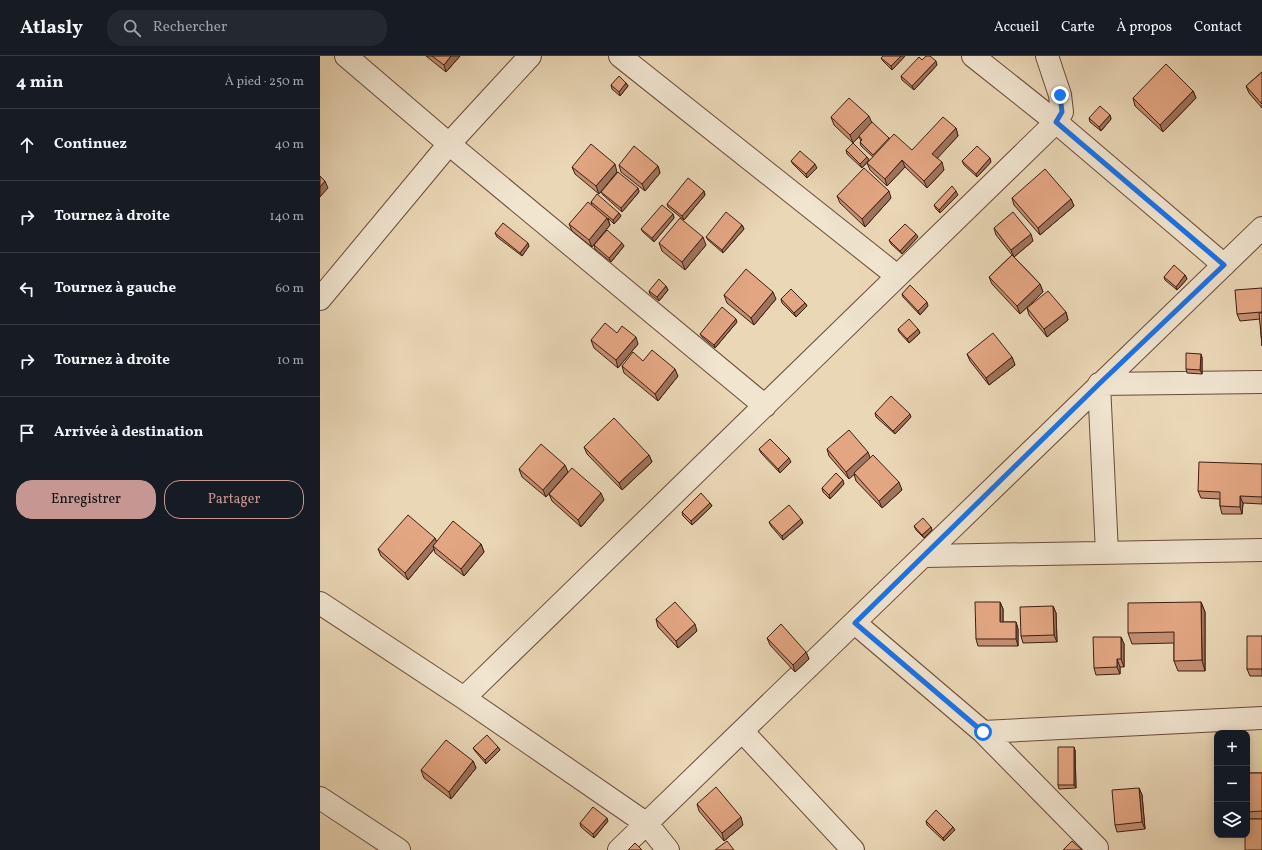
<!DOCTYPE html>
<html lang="fr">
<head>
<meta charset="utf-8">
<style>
	:root { --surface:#171b24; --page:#242831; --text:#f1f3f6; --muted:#9ea1a6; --line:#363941; --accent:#c59692 }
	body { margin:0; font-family:Vollkorn,serif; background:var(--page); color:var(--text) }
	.controls { position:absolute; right:12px; bottom:12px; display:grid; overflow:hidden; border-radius:8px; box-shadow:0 2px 10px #0003 }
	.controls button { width:36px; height:36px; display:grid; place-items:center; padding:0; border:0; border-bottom:1px solid var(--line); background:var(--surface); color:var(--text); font:20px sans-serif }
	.stop { position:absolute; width:12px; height:12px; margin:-9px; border:3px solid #1a73e8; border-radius:50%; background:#fff }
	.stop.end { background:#1a73e8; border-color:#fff; box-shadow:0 1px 4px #0008 }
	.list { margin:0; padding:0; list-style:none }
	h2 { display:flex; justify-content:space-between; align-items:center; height:52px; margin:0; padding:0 16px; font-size:17px }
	h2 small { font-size:13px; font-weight:400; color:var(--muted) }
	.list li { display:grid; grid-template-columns:26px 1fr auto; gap:12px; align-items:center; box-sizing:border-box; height:72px; padding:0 16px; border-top:1px solid var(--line) }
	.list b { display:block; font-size:15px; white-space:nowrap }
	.list em { font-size:13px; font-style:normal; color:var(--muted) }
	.actions { display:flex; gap:8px; padding:12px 16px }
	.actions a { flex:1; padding:9px 0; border:1px solid var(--accent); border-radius:16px; text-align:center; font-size:14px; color:var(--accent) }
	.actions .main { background:var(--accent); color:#111 }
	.icon { flex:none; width:22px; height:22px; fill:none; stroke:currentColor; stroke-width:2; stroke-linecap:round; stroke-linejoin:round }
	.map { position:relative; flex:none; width:942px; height:794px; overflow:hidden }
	header { display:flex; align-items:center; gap:24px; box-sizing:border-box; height:56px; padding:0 20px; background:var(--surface); border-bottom:1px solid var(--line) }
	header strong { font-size:19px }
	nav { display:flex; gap:22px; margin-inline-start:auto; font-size:14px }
	.search { width:280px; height:36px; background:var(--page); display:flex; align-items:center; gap:10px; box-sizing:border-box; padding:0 14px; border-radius:16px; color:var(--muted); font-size:15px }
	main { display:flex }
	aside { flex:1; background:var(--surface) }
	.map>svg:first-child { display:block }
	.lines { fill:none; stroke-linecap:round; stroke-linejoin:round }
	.street-casing { stroke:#6a4c3b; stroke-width:24 }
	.street { stroke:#f1e5d0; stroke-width:22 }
	.wall { fill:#c38f71; stroke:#3f1e12 }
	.shaded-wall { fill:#9f745c; stroke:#3f1e12 }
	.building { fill:#e3a683; stroke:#3f1e12 }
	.route { stroke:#1a73e8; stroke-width:5 }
</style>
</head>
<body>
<header>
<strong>Atlasly</strong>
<div class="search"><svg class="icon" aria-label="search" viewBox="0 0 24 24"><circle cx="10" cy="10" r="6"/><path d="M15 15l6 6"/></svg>Rechercher</div>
<nav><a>Accueil</a><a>Carte</a><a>À propos</a><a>Contact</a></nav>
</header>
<main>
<aside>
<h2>4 min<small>À pied · 250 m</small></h2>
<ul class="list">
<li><svg class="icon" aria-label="ahead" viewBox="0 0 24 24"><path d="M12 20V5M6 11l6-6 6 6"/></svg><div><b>Continuez</b></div><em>40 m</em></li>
<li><svg class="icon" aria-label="right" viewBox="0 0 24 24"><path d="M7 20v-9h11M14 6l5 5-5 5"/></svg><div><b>Tournez à droite</b></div><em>140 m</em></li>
<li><svg class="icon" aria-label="left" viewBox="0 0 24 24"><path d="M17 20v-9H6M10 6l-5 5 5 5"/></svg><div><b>Tournez à gauche</b></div><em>60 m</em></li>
<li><svg class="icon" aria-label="right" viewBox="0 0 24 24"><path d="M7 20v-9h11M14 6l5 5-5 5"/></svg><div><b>Tournez à droite</b></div><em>10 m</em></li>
<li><svg class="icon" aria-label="arrive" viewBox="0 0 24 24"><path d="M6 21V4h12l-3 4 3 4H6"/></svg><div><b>Arrivée à destination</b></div></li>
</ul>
<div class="actions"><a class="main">Enregistrer</a><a>Partager</a></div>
</aside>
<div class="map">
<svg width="942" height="794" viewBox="0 0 942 794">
	<rect width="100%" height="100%" fill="#ead7b6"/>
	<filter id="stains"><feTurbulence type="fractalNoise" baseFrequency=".005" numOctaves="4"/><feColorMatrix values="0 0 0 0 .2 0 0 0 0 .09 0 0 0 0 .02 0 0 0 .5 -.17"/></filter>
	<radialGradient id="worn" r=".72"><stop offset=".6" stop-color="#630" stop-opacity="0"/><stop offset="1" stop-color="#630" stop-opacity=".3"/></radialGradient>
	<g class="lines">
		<defs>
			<path id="street" d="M210 0 129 88 445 350
				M300 0 577 220
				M653 0 736 66 904 209
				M0 243 129 88 26 0
				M787 497 779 328 942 326
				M605 500 942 494
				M0 547 144 642 327 768 348 794
				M535 567 663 676 777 792
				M144 642 736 66 742 56 740 39 727 0
				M423 676 533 794
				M663 676 942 662
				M0 742 79 794
				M299 794 942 172"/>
		</defs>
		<use href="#street" class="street-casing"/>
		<use href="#street" class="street"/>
	</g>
	<path class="wall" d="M106 0H140L126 16Z
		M563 0H585L572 14 563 5 561 2Z
		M602 4 617 9 594 34 582 24 581 20Z
		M942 16V52L929 37 926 30Z
		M306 27 308 30 300 40 292 33 291 29Z
		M873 35 876 42 843 76 815 50 813 42Z
		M790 59 791 63 781 75 770 66 769 62Z
		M511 61 552 67 569 82 592 94 636 72 638 80 617 102 624 114 607 132 585 111 567 130 550 114 547 107 553 101 541 90 540 86 541 85 539 81 533 87 514 69Z
		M526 94 547 101 549 104 542 112 527 98Z
		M471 105 497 112 487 122 473 108Z
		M642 105 671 106 657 121 644 109Z
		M299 109 338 110 340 117 325 135 301 116Z
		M252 111 297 116 279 138 255 118Z
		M318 132 319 136 302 156 283 139 281 136Z
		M384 135 385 139 364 164 348 151 347 148Z
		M638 139 620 157 616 153 614 149Z
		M517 140 571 142 545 171 520 147Z
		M692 142 751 143 754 150 720 179 694 149Z
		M271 146 299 157 301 160 294 168 288 162 290 169 272 191 252 175 249 168 272 149Z
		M353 158 354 162 334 186 323 176 321 173Z
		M422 169 424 173 403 197 388 184 386 181Z
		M674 172 713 185 694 201 720 228 723 236 700 258 672 228 669 221 692 199 676 179Z
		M175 177 209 190 202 200 177 181Z
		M598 181 582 198 571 188 569 184Z
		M339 187 386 189 365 214 342 195Z
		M274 189 304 190 291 206 275 193Z
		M865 219 867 223 857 234 845 224 844 221Z
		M346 230 348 234 339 245 330 238 329 235Z
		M942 232V290L940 263 920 265 917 258Z
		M582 238 608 250 600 259 583 241Z
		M404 239 456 243 434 269 407 247Z
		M461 243 485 247 487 250 476 261 462 247Z
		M707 252 746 256 748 264 727 281 709 259Z
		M417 266 395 292 382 281 380 278Z
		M578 273H598L600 277 589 287 579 276Z
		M297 277 318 288 298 312 274 292 271 284Z
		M647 298 692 301 695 309 669 329 650 305Z
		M881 298 882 302V318L867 317 866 313Z
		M323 305 358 320 338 345 304 317 302 310Z
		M555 357 591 361 575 378 556 361Z
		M264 391 329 399 332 406 302 434 267 398Z
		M439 393 471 406 460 417 441 397Z
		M507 393 550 402 582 434 562 452 536 425 534 418 529 423 509 400Z
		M942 408V448L923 447 922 458H902L900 450V443L881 442 878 435Z
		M199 413 248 416 226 441 202 421Z
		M524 428 510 443 503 436 502 432Z
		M229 438 284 444 261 471 232 445Z
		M390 447 392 450 372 469 363 460 362 456Z
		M481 463 483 467 463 484 451 470 449 466Z
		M594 470 611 471 612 474 604 482 596 474Z
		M115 482 116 485 161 488 164 496 144 520 115 497 114 493 88 524 61 500 58 493Z
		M680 546 683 553V566H696L698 573V590H658L656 583Z
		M881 546 885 556V615H858L854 605V587L812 588 808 577Z
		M733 550 736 557 737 586 703 587 701 580Z
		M336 563 377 575 358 592 338 571Z
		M942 580V620H930L927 613Z
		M801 581 804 588V611H800V618L776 619 774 612Z
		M447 582 486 596 489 603 475 616 450 589Z
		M178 691 180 694 166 708 155 695 153 692Z
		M755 694 756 732 739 733 738 729Z
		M153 705 156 712 131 743 104 722 101 714Z
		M927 717H942V763H931L927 779Z
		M819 732 822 739 825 773 797 776 795 769Z
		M377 748 423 769 404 785 379 755Z
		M288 765 274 782 261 771 260 767Z
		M606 765 635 774 624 785 607 769Z"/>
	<path class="shaded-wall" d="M131 0H140L126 16 124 9Z
		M581 0H585L572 14 571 10Z
		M616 5 617 9 594 34 592 30Z
		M306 27 308 30 300 40 299 36Z
		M873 35 876 42 843 76 840 69Z
		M790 59 791 63 781 75 779 71Z
		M549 60 552 67 533 87 530 79Z
		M636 72 638 80 615 105 612 98Z
		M547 101 549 104 542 112 540 108Z
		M670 102 671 106 657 121 656 118Z
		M582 104 585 111 567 130 565 123Z
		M622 106 624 114 607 132 604 125Z
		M295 108 297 116 279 138 276 130Z
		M495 108 497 112 487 122 486 118Z
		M338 110 340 117 325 135 322 128Z
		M5 125 8 132 0 141V131Z
		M318 132 319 136 302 156 301 152Z
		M384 135 385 139 364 164 362 160Z
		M569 135 571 142 545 171 542 163Z
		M636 135 638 139 620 157 619 154Z
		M751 143 754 150 720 179 718 172Z
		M299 157 301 160 294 168 293 164Z
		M353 158 354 162 334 186 332 182Z
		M287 162 290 169 272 191 269 184Z
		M422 169 424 173 403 197 402 194Z
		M596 178 598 181 582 198 580 195Z
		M711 178 713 185 694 201 691 194Z
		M383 181 386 189 365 214 362 206Z
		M208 187 209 190 202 200 200 197Z
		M302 187 304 190 291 206 289 202Z
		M865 219 867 223 857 234 856 231Z
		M720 228 723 236 700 258 697 250Z
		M346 230 348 234 339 245 337 241Z
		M453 236 456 243 434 269 431 262Z
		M607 246 608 250 600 259 598 255Z
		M485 247 487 250 476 261 474 257Z
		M746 256 748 264 727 281 724 273Z
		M416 263 417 266 395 292 394 289Z
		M598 273 600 277 589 287 587 283Z
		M316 281 318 288 298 312 296 304Z
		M881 298 882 302V318L880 314Z
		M692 301 695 309 669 329 666 322Z
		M355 313 358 320 338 345 335 338Z
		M590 358 591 361 575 378 573 375Z
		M548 396 551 404 529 423 526 416Z
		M329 399 332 406 302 434 299 427Z
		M469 402 471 406 460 417 458 413Z
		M245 409 248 416 226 441 223 434Z
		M523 424 524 428 510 443 509 439Z
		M579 426 582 434 562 452 559 445Z
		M281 437 284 444 261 471 258 464Z
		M920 440 923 447 922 458 920 451Z
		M390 447 392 450 372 469 371 465Z
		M481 463 483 467 463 484 462 480Z
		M611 471 612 474 604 482 602 479Z
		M115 482 118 489 113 490 114 493 88 524 85 517Z
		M161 488 164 496 144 520 141 513Z
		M680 546 683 553V573L680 566Z
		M881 546 885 556V615L882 604Z
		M733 550 736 557 737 586 734 579Z
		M696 566 698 573V590L696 583Z
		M375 568 377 575 358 592 356 585Z
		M801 581 804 588V611L801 603Z
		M486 596 489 603 475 616 473 609Z
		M797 603 800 611V618L797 611Z
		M178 691 180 694 166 708 165 704Z
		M754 691 755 694 756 732 754 729Z
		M153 705 156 712 131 743 129 736Z
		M819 732 822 739 825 773 822 766Z
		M421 761 423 769 404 785 402 777Z
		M287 762 288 765 274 782 273 778Z
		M633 771 635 774 624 785 623 782Z"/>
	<path class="building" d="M112 0H131L124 9Z
		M563 0H581L571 10 561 2Z
		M606 0H610L616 5 592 30 581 20 599 1 602 4Z
		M846 8 873 35 840 69 813 42Z
		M942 16V48L926 30Z
		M299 20 306 27 299 36 291 29Z
		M529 42 549 60 530 79 511 61Z
		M780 50 790 59 779 71 769 62Z
		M623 61 636 72 612 98 622 106 604 125 582 104 565 123 547 107 574 78 592 94Z
		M552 66 569 82 553 99 540 86 542 84 539 80Z
		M533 87 547 101 540 108 526 94Z
		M271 88 295 108 276 130 252 111Z
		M314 90 338 110 322 128 299 109Z
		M657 90 670 102 656 118 642 105Z
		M480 95 495 108 486 118 471 105Z
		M544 112 569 135 542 163 517 140Z
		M725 113 751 143 718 172 692 142Z
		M298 116 318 132 301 152 281 136Z
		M0 120 5 125 0 131Z
		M368 122 384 135 362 160 347 148Z
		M632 130 636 135 619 154 614 149Z
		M277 138 299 157 293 164 271 146Z
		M268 146 287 162 269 184 249 168Z
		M342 149 353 158 332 182 321 173Z
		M406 156 422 169 402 194 386 181Z
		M693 156 711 178 691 194 674 172Z
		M360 162 383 181 362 206 339 187Z
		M183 167 208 187 200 197 175 177Z
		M585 168 596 178 580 195 569 184Z
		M287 174 302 187 289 202 274 189Z
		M692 199 720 228 697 250 669 221Z
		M854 209 865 219 856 231 844 221Z
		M426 213 453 236 431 262 404 239Z
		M339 223 346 230 337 241 329 235Z
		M590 229 607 246 598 255 582 238Z
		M942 232V256L917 258 915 234Z
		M471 233 485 247 474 257 461 243Z
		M728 235 746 256 724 273 707 252Z
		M402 251 416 263 394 289 380 278Z
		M939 257H942V289Z
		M589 263 598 273 587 283 578 273Z
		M285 267 297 277 302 270 316 281 296 304 271 284Z
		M673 277 692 301 666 322 647 298Z
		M332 294 355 313 335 338 302 310 313 296 323 305Z
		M866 297 881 298 880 314 866 313Z
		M571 340 590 358 573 375 555 357Z
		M294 362 329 399 299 427 264 391Z
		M529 374 548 396 526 416 507 393Z
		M450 383 469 402 458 413 439 393Z
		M221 388 245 409 223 434 199 413Z
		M553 399 579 426 559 445 534 417Z
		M879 406 942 408V441L920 440V451L900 450V436L878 435Z
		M252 412 281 437 258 464 229 438Z
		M516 417 523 424 509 439 502 432Z
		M381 437 390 447 371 465 362 456Z
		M469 449 481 463 462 480 449 466Z
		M88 459 115 482 85 517 58 493Z
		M603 462 611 471 602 479 594 470Z
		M133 465 161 488 141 513 113 490Z
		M355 546 375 568 356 585 336 563Z
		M655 546H680V566H696V583H656Z
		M881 546 882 604 854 605V576L808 577V547Z
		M733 550 734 579 701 580 700 551Z
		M461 568 486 596 473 609 447 582Z
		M927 580H942V613H927Z
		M773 581H801V603H797V611L774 612Z
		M167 679 178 691 165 704 153 692Z
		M126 684 153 705 129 736 101 714Z
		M738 691H754V729H738Z
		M927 717H942V755L927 756Z
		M396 731 421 761 402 777 377 748Z
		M819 732 822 766 795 769 792 734Z
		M273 751 287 762 273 778 260 767Z
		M616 754 633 771 623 782 606 765Z
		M927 763H942V794H925V779H927Z
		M407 785 414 794H395Z
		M752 785 762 794H743Z
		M315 787 322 794H308Z"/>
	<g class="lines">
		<path class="route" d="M663 676 535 567 779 328 904 209 736 66 742 56 740 39"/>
	</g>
	<rect width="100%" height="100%" filter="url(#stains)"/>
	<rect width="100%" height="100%" fill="url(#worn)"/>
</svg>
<div class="controls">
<button>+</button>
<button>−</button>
<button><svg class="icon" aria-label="layers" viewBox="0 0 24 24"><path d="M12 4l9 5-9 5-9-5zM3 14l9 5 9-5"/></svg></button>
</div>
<div class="stop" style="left:663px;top:676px"></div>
<div class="stop end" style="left:740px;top:39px"></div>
</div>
</main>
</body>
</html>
